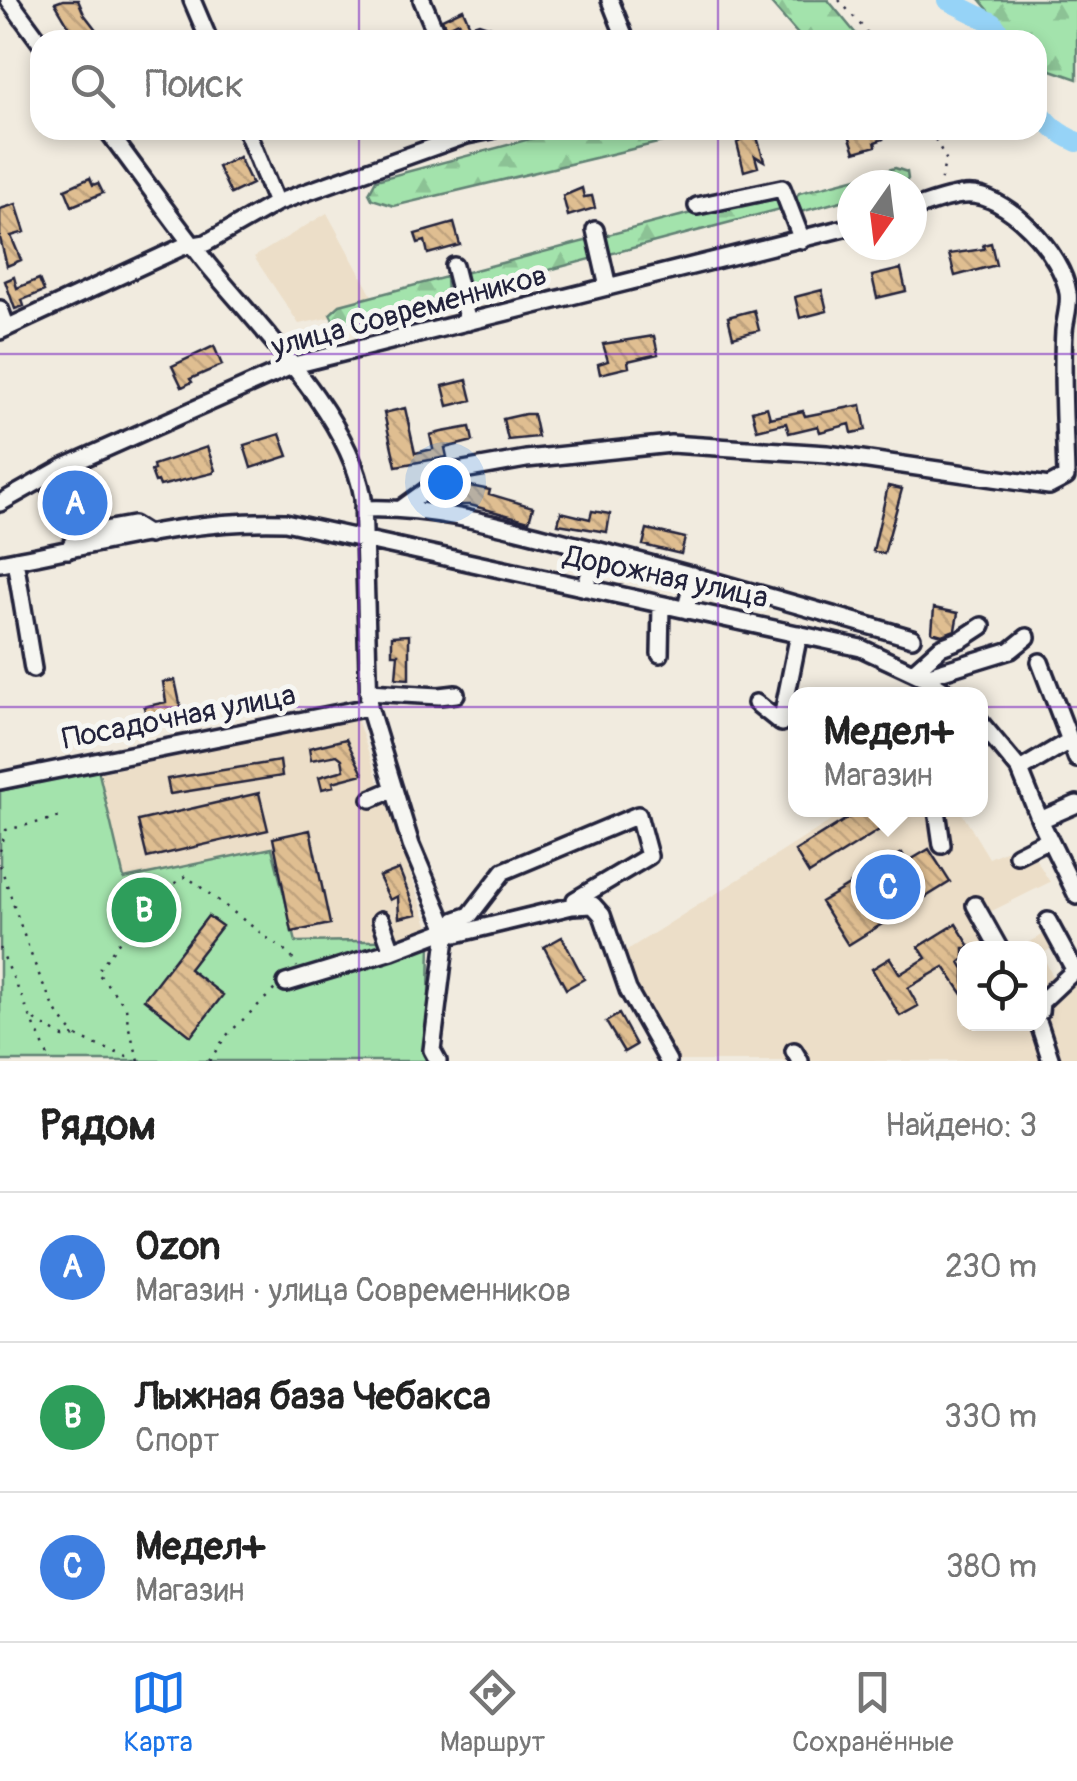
<!DOCTYPE html>
<html lang="ru">
<head>
<meta charset="utf-8">
<style>
	:root { --surface:#fff; --page:#f2f2f2; --text:#222; --muted:#767676; --line:#e0e0e0; --accent:#1a73e8 }
	body { margin:0; font-family:Pangolin,sans-serif; background:var(--page); color:var(--text) }
	.controls { position:absolute; right:30px; bottom:30px; display:grid; overflow:hidden; border-radius:20px; box-shadow:0 5px 15px #0003 }
	.controls button { width:90px; height:90px; display:grid; place-items:center; padding:0; border:0; border-bottom:2px solid var(--line); background:var(--surface); color:var(--text); font:50px sans-serif }
	.compass { position:absolute; left:837px; top:170px; width:90px; height:90px; border-radius:50%; background:var(--surface); box-shadow:0 5px 15px #0003; rotate:194deg }
	.you { position:absolute; left:445px; top:482px; width:35px; height:35px; margin:-25px; border:8px solid #fff; border-radius:50%; background:#1a73e8; box-shadow:0 0 0 15px #1a73e833 }
	.badge { display:grid; place-items:center; width:65px; height:65px; border-radius:50%; background:var(--accent); color:#fff; font-size:32px; font-weight:700 }
	.pin { position:absolute; translate:-50% -50%; border:5px solid #fff; box-shadow:0 2px 10px #0006 }
	.popup { position:absolute; left:788px; top:687px; width:200px; height:130px; box-sizing:border-box; display:grid; place-content:center; border-radius:20px; background:var(--surface); filter:drop-shadow(0 2px 8px #0005); font-size:32px; white-space:nowrap; color:var(--muted) }
	.popup b { font-size:38px; color:var(--text) }
	.popup::after { content:''; position:absolute; left:50%; top:100%; margin-left:-20px; border:20px solid transparent; border-top-color:var(--surface) }
	.list { margin:0; padding:0; list-style:none }
	h2 { display:flex; justify-content:space-between; align-items:center; height:130px; margin:0; padding:0 40px; font-size:42px }
	h2 small { font-size:32px; font-weight:400; color:var(--muted) }
	.list li { display:grid; grid-template-columns:65px 1fr auto; gap:30px; align-items:center; box-sizing:border-box; height:150px; padding:0 40px; border-top:2px solid var(--line) }
	.list b { display:block; font-size:38px; white-space:nowrap }
	.list p { margin:0; font-size:32px; white-space:nowrap; color:var(--muted) }
	.list em { font-size:32px; font-style:normal; color:var(--muted) }
	.icon { flex:none; width:55px; height:55px; fill:none; stroke:currentColor; stroke-width:2; stroke-linecap:round; stroke-linejoin:round }
	.map { position:relative; flex:none; width:1077px; height:1061px; overflow:hidden }
	.search { position:absolute; background:var(--surface); box-shadow:0 5px 15px #0003; left:30px; right:30px; top:30px; height:110px; display:flex; align-items:center; gap:25px; box-sizing:border-box; padding:0 35px; border-radius:30px; color:var(--muted); font-size:38px }
	.sheet { height:580px; background:var(--surface) }
	nav { display:flex; justify-content:space-around; align-items:center; box-sizing:border-box; height:140px; border-top:2px solid var(--line); background:var(--surface); font-size:28px; color:var(--muted) }
	nav a { display:grid; justify-items:center; gap:5px }
	nav .on { color:var(--accent) }
	.map>svg:first-child { display:block }
	.built { fill:#ecdec8 }
	.forest { fill:url(#forest-firs); stroke:#628274; stroke-width:2.5 }
	.park { fill:#a3e3ac; stroke:#628274; stroke-width:2.5 }
	.lines { fill:none; stroke-linecap:round; stroke-linejoin:round }
	.river { stroke:#96d3f7; stroke-width:20 }
	.building { fill:url(#building-back-hatch); stroke:#22223b; stroke-width:2.5 }
	.minor-casing { stroke:#22223b; stroke-width:22 }
	.path { stroke:#22223b; stroke-width:2.5; stroke-dasharray:2.5 8; stroke-linecap:butt }
	.minor { stroke:#f6f6f2; stroke-width:15 }
	.grid { fill:none; stroke:#7b2cbf; stroke-width:2.5; stroke-opacity:0.55 }
	.labels { text-anchor:middle; dominant-baseline:central; stroke-width:10; stroke-linejoin:round; paint-order:stroke }
	.street-label { font-size:30px; fill:#22223b; stroke:#f6f6f2 }
</style>
</head>
<body>
<div class="map">
<svg width="1077" height="1061" viewBox="0 0 1077 1061">
	<defs>
		<pattern id="forest-firs" width="22" height="20" patternUnits="userSpaceOnUse" patternTransform="scale(2.5)"><rect width="22" height="20" fill="#a3e3ac"/><path d="M5 1l3.5 6h-7zM16 11l3.5 6h-7z" fill="#8cc295"/></pattern>
		<pattern id="building-back-hatch" width="6" height="6" patternUnits="userSpaceOnUse" patternTransform="scale(2.5)"><rect width="6" height="6" fill="#dfbe91"/><path d="M-1 5l2 2M0 0l6 6M5-1l2 2" fill="none" stroke="#bfa37e"/></pattern>
	</defs>
	<rect width="100%" height="100%" fill="#f1ebdf"/>
	<filter id="ink" filterUnits="userSpaceOnUse"><feTurbulence type="fractalNoise" baseFrequency=".01" numOctaves="2"/><feDisplacementMap in="SourceGraphic" scale="20" xChannelSelector="R" yChannelSelector="G"/><feConvolveMatrix kernelMatrix="1 2 1 2 8 2 1 2 1" color-interpolation-filters="sRGB"/></filter>
	<g filter="url(#ink)">
		<path class="built" d="M327 213 378 307 299 324 254 257Z
			M357 719 430 930 291 970 132 894 102 855 88 775Z
			M848 810H960L989 858 1025 842 1050 882 988 913 1007 948H964V1024H1040V948H1019L1050 931 1058 944 1042 954 1060 992 1077 981V1061H676L613 959Z"/>
		<path class="forest" d="M768 0H828L861 40H803Z
			M980 0H1077V79L1037 65V40H1014Z
			M564 130H712L394 206 372 199 369 193 376 180Z
			M895 168 907 172 908 179 904 184 852 185V198L797 213 794 201 799 193Z
			M771 192 784 208 458 294 456 275Z
			M446 277 447 297 346 324 333 320 330 314 340 305Z"/>
		<path class="park" d="M98 769 124 879 272 848 296 942 430 940 428 1054 431 1061H0V791Z"/>
		<g class="lines">
			<path class="river" d="M947 0 993 23 1005 40
				M1037 107C1046 125 1060 134 1077 142"/>
		</g>
		<path class="building" d="M63 0H78L84 14 104 40H77L55 3Z
			M463 9 470 26 479 23 491 27 494 33 491 40H467L459 22 446 28 442 19Z
			M755 130 764 161 755 156 758 167 744 171 737 143 748 136 747 132Z
			M854 130H879L883 139 875 142 876 146 855 152 848 132Z
			M239 157 252 184 231 194 218 167Z
			M90 178 93 185 98 183 103 193 72 206 65 189Z
			M582 188 584 197 592 196 595 208 568 216 563 196Z
			M16 204 25 232 11 236 21 260 7 266 0 238V209Z
			M454 223 460 245 428 254 425 241 418 243 415 234Z
			M991 243 996 265 955 276 949 254 984 249 983 245Z
			M901 269 906 291 877 298 872 276Z
			M14 277 17 288 39 279 44 291 22 300 24 306 15 309 5 281Z
			M822 290 827 311 800 318 795 297Z
			M754 310 759 330 733 337 728 317Z
			M654 336 658 354 628 361 629 367 600 374 598 364 608 361 603 344Z
			M214 346 222 365 190 379 192 382 182 387 172 366Z
			M467 380 472 400 448 406 443 386Z
			M861 405 866 430 852 433 850 424 820 432 818 426 789 433 786 423 757 430 752 411 767 407 770 418 803 411 805 416Z
			M405 408 415 453 433 449 430 435 442 432 470 427 473 441 445 448 447 457 396 466 384 413Z
			M525 414H533L538 437 508 440 503 419Z
			M280 434 288 456 251 468 244 445Z
			M207 447 215 470 213 473 160 486 158 481 155 482 151 471 154 470 153 465Z
			M100 480 106 501 80 508 76 496 82 485Z
			M460 484 490 490 489 494 533 507 529 521 470 505H456Z
			M888 486 902 489 884 554 873 551Z
			M592 511 610 514 607 532 558 524 561 512 590 519Z
			M647 529 685 538 681 554 643 545Z
			M934 608 958 613 955 630 942 635 932 632Z
			M409 635V679L396 678 398 654H392V636Z
			M175 680 184 722 172 725 171 719 148 724 144 707 166 702 163 682Z
			M346 739 363 774 333 782 334 786 322 789 319 777 344 770 342 759 337 755 311 760 309 748Z
			M280 761 282 776 170 794 167 779Z
			M259 793 268 830 147 858 138 821Z
			M861 810H911L809 874 795 851Z
			M310 830 330 924 292 932 273 838Z
			M929 849 950 882 848 945 821 902 902 853 907 862Z
			M399 869 417 914 399 918 398 896 390 900 379 877Z
			M208 916 222 926 189 969 223 995 191 1036 144 999Z
			M956 924 971 948H964V959L960 962 964 969V996L944 967 908 988 918 1006 900 1016 872 969 890 958 900 974 926 958 919 947Z
			M562 937 584 979 566 989 544 947Z
			M619 1014 636 1045 624 1052 606 1022Z"/>
		<g class="lines">
			<defs>
				<path id="minor" d="M9 0 40 42
					M192 0 209 40
					M422 0 439 40
					M610 0 626 40
					M107 130C141 175 173 221 208 265 260 328 350 417 363 498L369 707 411 845 447 930 432 1050 438 1061
					M246 130 276 203
					M697 206 782 188 802 240
					M595 230 608 287
					M454 266 468 322
					M0 309 7 328
					M0 331 182 247 206 243 276 203 467 135 492 130
					M72 464 71 482 64 495 77 535
					M0 503 64 467 294 365 852 226
					M402 508 452 472 526 459 671 444 827 454 1049 486 1066 477C1065 429 1061 379 1064 331 1065 319 1070 305 1068 293 1063 255 1005 190 964 195 947 196 928 204 912 209
					M363 509C436 506 509 528 580 546 692 574 802 606 912 638
					M68 550 77 535 133 525 149 535
					M15 560 33 669
					M0 563C93 546 190 518 285 522L861 648 923 677 949 694
					M585 588 597 550
					M686 610 693 575
					M660 654 661 605
					M1040 662 1077 759
					M913 672 941 647 962 639 982 626
					M923 677 1011 650 1027 637
					M368 692 439 696 456 694
					M756 703 781 723 799 634
					M980 722 1020 770 1040 820 1077 896
					M1020 770 1069 741
					M0 781 369 707
					M371 799 394 789
					M937 810 942 845
					M1040 820 1077 804
					M1017 855 1049 839
					M975 905 999 948
					M381 920 392 951
					M1048 921 1074 969
					M456 934V920L470 915 504 871 638 815 649 856 575 900V906
					M286 983 392 951 447 930 456 934 572 906 593 905 602 915 628 990 668 1061
					M1040 1012 1041 1002 1077 968
					M1039 1024 1051 1061
					M794 1051 800 1061"/>
			</defs>
			<use href="#minor" class="minor-casing"/>
			<path class="path" d="M839 0 874 40
				M930 130 946 159 939 186
				M0 851 6 830 65 816
				M0 865C15 905 45 1014 77 1036 89 1044 119 1052 135 1061
				M0 948 50 1061
				M35 1020 63 1037 77 1036
				M139 1061 128 1025 126 1007 97 972 150 899 186 876 291 956 297 967
				M209 1061 226 1036 276 988"/>
			<use href="#minor" class="minor"/>
		</g>
	</g>
	<path class="grid" d="M359 0V40M718 0V40M359 130V1061M718 130V1061M0 354H1077M0 707H1077"/>
	<g class="labels">
		<g class="street-label">
			<text transform="translate(409 311) rotate(-15)">улица Современников</text>
			<text transform="translate(666 577) rotate(12)">Дорожная улица</text>
			<text transform="translate(179 717) rotate(-11)">Посадочная улица</text>
		</g>
	</g>
</svg>
<div class="controls">
<button><svg class="icon" aria-label="locate" viewBox="0 0 24 24"><circle cx="12" cy="12" r="6"/><path d="M12 2v4M12 18v4M2 12h4M18 12h4"/></svg></button>
</div>
<svg class="compass" viewBox="-18 -18 36 36"><path d="M0-13l5 13h-10z" fill="#e53935"/><path d="M0 13l5-13h-10z" fill="#767676"/></svg>
<div class="you"></div>
<div class="pin badge" style="left:75px;top:503px;background:#3f7fe0">A</div>
<div class="pin badge" style="left:144px;top:910px;background:#2e9e5b">B</div>
<div class="pin badge" style="left:888px;top:887px;background:#3f7fe0">C</div>
<div class="popup"><b>Медел+</b>Магазин</div>
<div class="search"><svg class="icon" aria-label="search" viewBox="0 0 24 24"><circle cx="10" cy="10" r="6"/><path d="M15 15l6 6"/></svg>Поиск</div>
</div>
<section class="sheet">
<h2>Рядом<small>Найдено: 3</small></h2>
<ul class="list">
<li><span class="badge" style="background:#3f7fe0">A</span><div><b>Ozon</b><p>Магазин · улица Современников</p></div><em>230 m</em></li>
<li><span class="badge" style="background:#2e9e5b">B</span><div><b>Лыжная база Чебакса</b><p>Спорт</p></div><em>330 m</em></li>
<li><span class="badge" style="background:#3f7fe0">C</span><div><b>Медел+</b><p>Магазин</p></div><em>380 m</em></li>
</ul>
</section>
<nav>
<a class="on"><svg class="icon" aria-label="map" viewBox="0 0 24 24"><path d="M3 6l6-2 6 2 6-2v14l-6 2-6-2-6 2zM9 4v14M15 6v14"/></svg>Карта</a>
<a><svg class="icon" aria-label="directions" viewBox="0 0 24 24"><path d="M12 3l9 9-9 9-9-9zM9 14v-3h6M13 9l2 2-2 2"/></svg>Маршрут</a>
<a><svg class="icon" aria-label="saved" viewBox="0 0 24 24"><path d="M7 4h10v16l-5-4-5 4z"/></svg>Сохранённые</a>
</nav>
</body>
</html>
